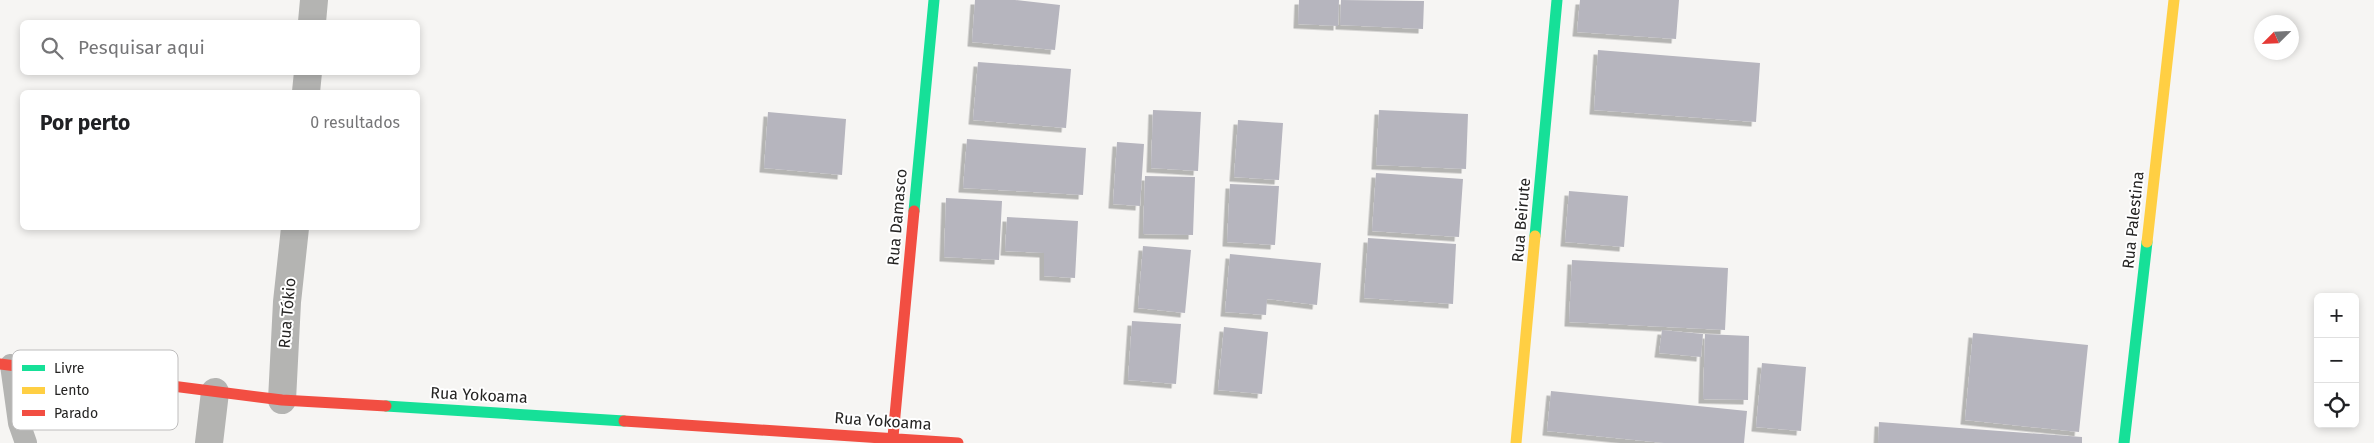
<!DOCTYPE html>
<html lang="pt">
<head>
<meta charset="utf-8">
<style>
	:root { --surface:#fff; --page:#f6f6f6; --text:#202124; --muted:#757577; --line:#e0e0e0 }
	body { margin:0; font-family:"Fira Sans",sans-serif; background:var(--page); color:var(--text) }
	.controls { position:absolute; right:15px; bottom:15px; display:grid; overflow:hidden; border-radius:8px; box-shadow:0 2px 8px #0003 }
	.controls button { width:45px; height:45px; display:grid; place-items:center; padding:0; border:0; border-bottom:1px solid var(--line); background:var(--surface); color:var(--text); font:25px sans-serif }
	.compass { position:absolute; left:2254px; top:15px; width:45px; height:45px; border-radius:50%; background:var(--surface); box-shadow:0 2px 8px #0003; rotate:246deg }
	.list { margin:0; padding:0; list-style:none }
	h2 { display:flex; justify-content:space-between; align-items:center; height:65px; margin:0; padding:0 20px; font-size:21px }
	h2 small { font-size:16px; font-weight:400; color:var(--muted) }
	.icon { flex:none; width:28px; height:28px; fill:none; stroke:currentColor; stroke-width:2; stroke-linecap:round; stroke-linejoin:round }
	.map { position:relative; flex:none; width:2374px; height:443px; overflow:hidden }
	.search { position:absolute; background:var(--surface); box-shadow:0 2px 8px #0003; left:20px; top:20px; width:400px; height:55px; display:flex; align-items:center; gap:12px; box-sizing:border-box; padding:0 18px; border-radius:8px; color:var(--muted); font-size:19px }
	.panel { position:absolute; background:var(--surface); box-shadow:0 2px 8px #0003; left:20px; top:90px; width:400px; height:140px; border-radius:8px }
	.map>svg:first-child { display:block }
	.building { fill:#b6b5be; filter:url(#shadow) }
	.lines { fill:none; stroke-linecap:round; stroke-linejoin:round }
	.lane { stroke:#b4b4b2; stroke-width:22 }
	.street { stroke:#b4b4b2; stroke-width:28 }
	.fast { stroke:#16e098; stroke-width:11 }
	.slow { stroke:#ffcf43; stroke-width:11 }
	.jam { stroke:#f24e42; stroke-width:11 }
	.labels { text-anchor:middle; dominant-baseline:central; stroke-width:4; stroke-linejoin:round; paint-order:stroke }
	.street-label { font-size:16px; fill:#252423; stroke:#fff }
	.key { fill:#fff; stroke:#bebdbd; stroke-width:1 }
	.key-label { font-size:14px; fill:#252423 }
</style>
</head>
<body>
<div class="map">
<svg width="2374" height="443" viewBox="0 0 2374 443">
	<defs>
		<filter id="shadow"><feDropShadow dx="-4.5" dy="4.5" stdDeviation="0" flood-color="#0004"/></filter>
	</defs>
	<rect width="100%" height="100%" fill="#f6f5f3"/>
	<path class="building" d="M975 0H1015L1060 5 1055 50 972 42Z
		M1299 0H1339L1338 26 1298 24Z
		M1341 0 1424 1 1423 29 1340 25Z
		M1580 0H1679L1676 39 1577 32Z
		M1598 50 1760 63 1756 122 1594 110Z
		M978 62 1071 69 1066 128 973 120Z
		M1153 110 1201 112 1198 171 1151 168Z
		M1379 110 1468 114 1466 169 1376 165Z
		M768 112 846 119 842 175 764 168Z
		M1238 120 1283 123 1279 180 1234 177Z
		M967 139 1086 148 1083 195 963 188Z
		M1117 142 1144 144 1140 206 1113 204Z
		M1376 173 1463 179 1459 237 1372 231Z
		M1145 176 1195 177 1193 235 1143 234Z
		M1230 184 1279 186 1275 245 1227 242Z
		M1569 191 1628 196 1624 247 1565 242Z
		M946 198 1002 201 999 260 944 257Z
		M1007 217 1078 221 1075 278 1044 276V253L1005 251Z
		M1368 238 1456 244 1453 304 1364 298Z
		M1143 246 1191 250 1185 313 1138 308Z
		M1230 254 1321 263 1317 305 1267 299 1266 315 1225 312Z
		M1572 260 1728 268 1725 330 1569 322Z
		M1132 321 1181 324 1176 384 1128 380Z
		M1224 327 1268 332 1262 394 1218 390Z
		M1662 330 1703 334 1701 357 1659 353Z
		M1973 333 2088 345 2079 432 1965 420Z
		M1705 334 1749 336 1748 400 1703 399Z
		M1762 363 1806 367 1801 431 1756 427Z
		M1551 391 1747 411 1744 443H1664L1547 431Z
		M1879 422 2082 437V443H1878Z"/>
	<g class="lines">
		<path class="lane" d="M11 365 19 423 26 443"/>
		<path class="street" d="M312 22 314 0
			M306 92 308 72
			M282 400 287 302 295 228
			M209 443 215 392"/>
		<path class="fast" d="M914 211 934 0
			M1535 236 1557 0
			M386 406 624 421
			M2124 443 2147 242"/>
		<path class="slow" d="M2147 242 2174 0
			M1516 443 1535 236"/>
		<path class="jam" d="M0 364 282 400 386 406
			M624 421 958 443
			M893 437 914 211"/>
	</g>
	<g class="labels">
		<g class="street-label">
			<text transform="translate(897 217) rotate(-85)">Rua Damasco</text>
			<text transform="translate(1521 220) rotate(-85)">Rua Beirute</text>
			<text transform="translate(2133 220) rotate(-84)">Rua Palestina</text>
			<text transform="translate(287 313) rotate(-85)">Rua Tókio</text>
			<text transform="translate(479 395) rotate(3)">Rua Yokoama</text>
			<text transform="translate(883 421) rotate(4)">Rua Yokoama</text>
		</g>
	</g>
	<rect x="12" y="350" width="166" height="80" rx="8" class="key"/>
	<rect x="22" y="365" width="23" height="6" fill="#16e098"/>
	<rect x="22" y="387" width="23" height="7" fill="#ffcf43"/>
	<rect x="22" y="410" width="23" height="6" fill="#f24e42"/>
	<g class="key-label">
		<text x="54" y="373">Livre</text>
		<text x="54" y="395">Lento</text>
		<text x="54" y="418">Parado</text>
	</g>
</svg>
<div class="controls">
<button>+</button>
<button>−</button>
<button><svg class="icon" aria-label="locate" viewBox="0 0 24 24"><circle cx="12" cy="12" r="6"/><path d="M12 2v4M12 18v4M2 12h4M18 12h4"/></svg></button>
</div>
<svg class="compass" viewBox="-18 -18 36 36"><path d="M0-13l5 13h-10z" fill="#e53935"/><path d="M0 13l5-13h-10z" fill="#757577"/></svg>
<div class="search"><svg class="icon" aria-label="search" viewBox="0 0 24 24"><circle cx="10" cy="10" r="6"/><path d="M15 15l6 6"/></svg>Pesquisar aqui</div>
<section class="panel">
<h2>Por perto<small>0 resultados</small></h2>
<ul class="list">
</ul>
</section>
</div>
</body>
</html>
